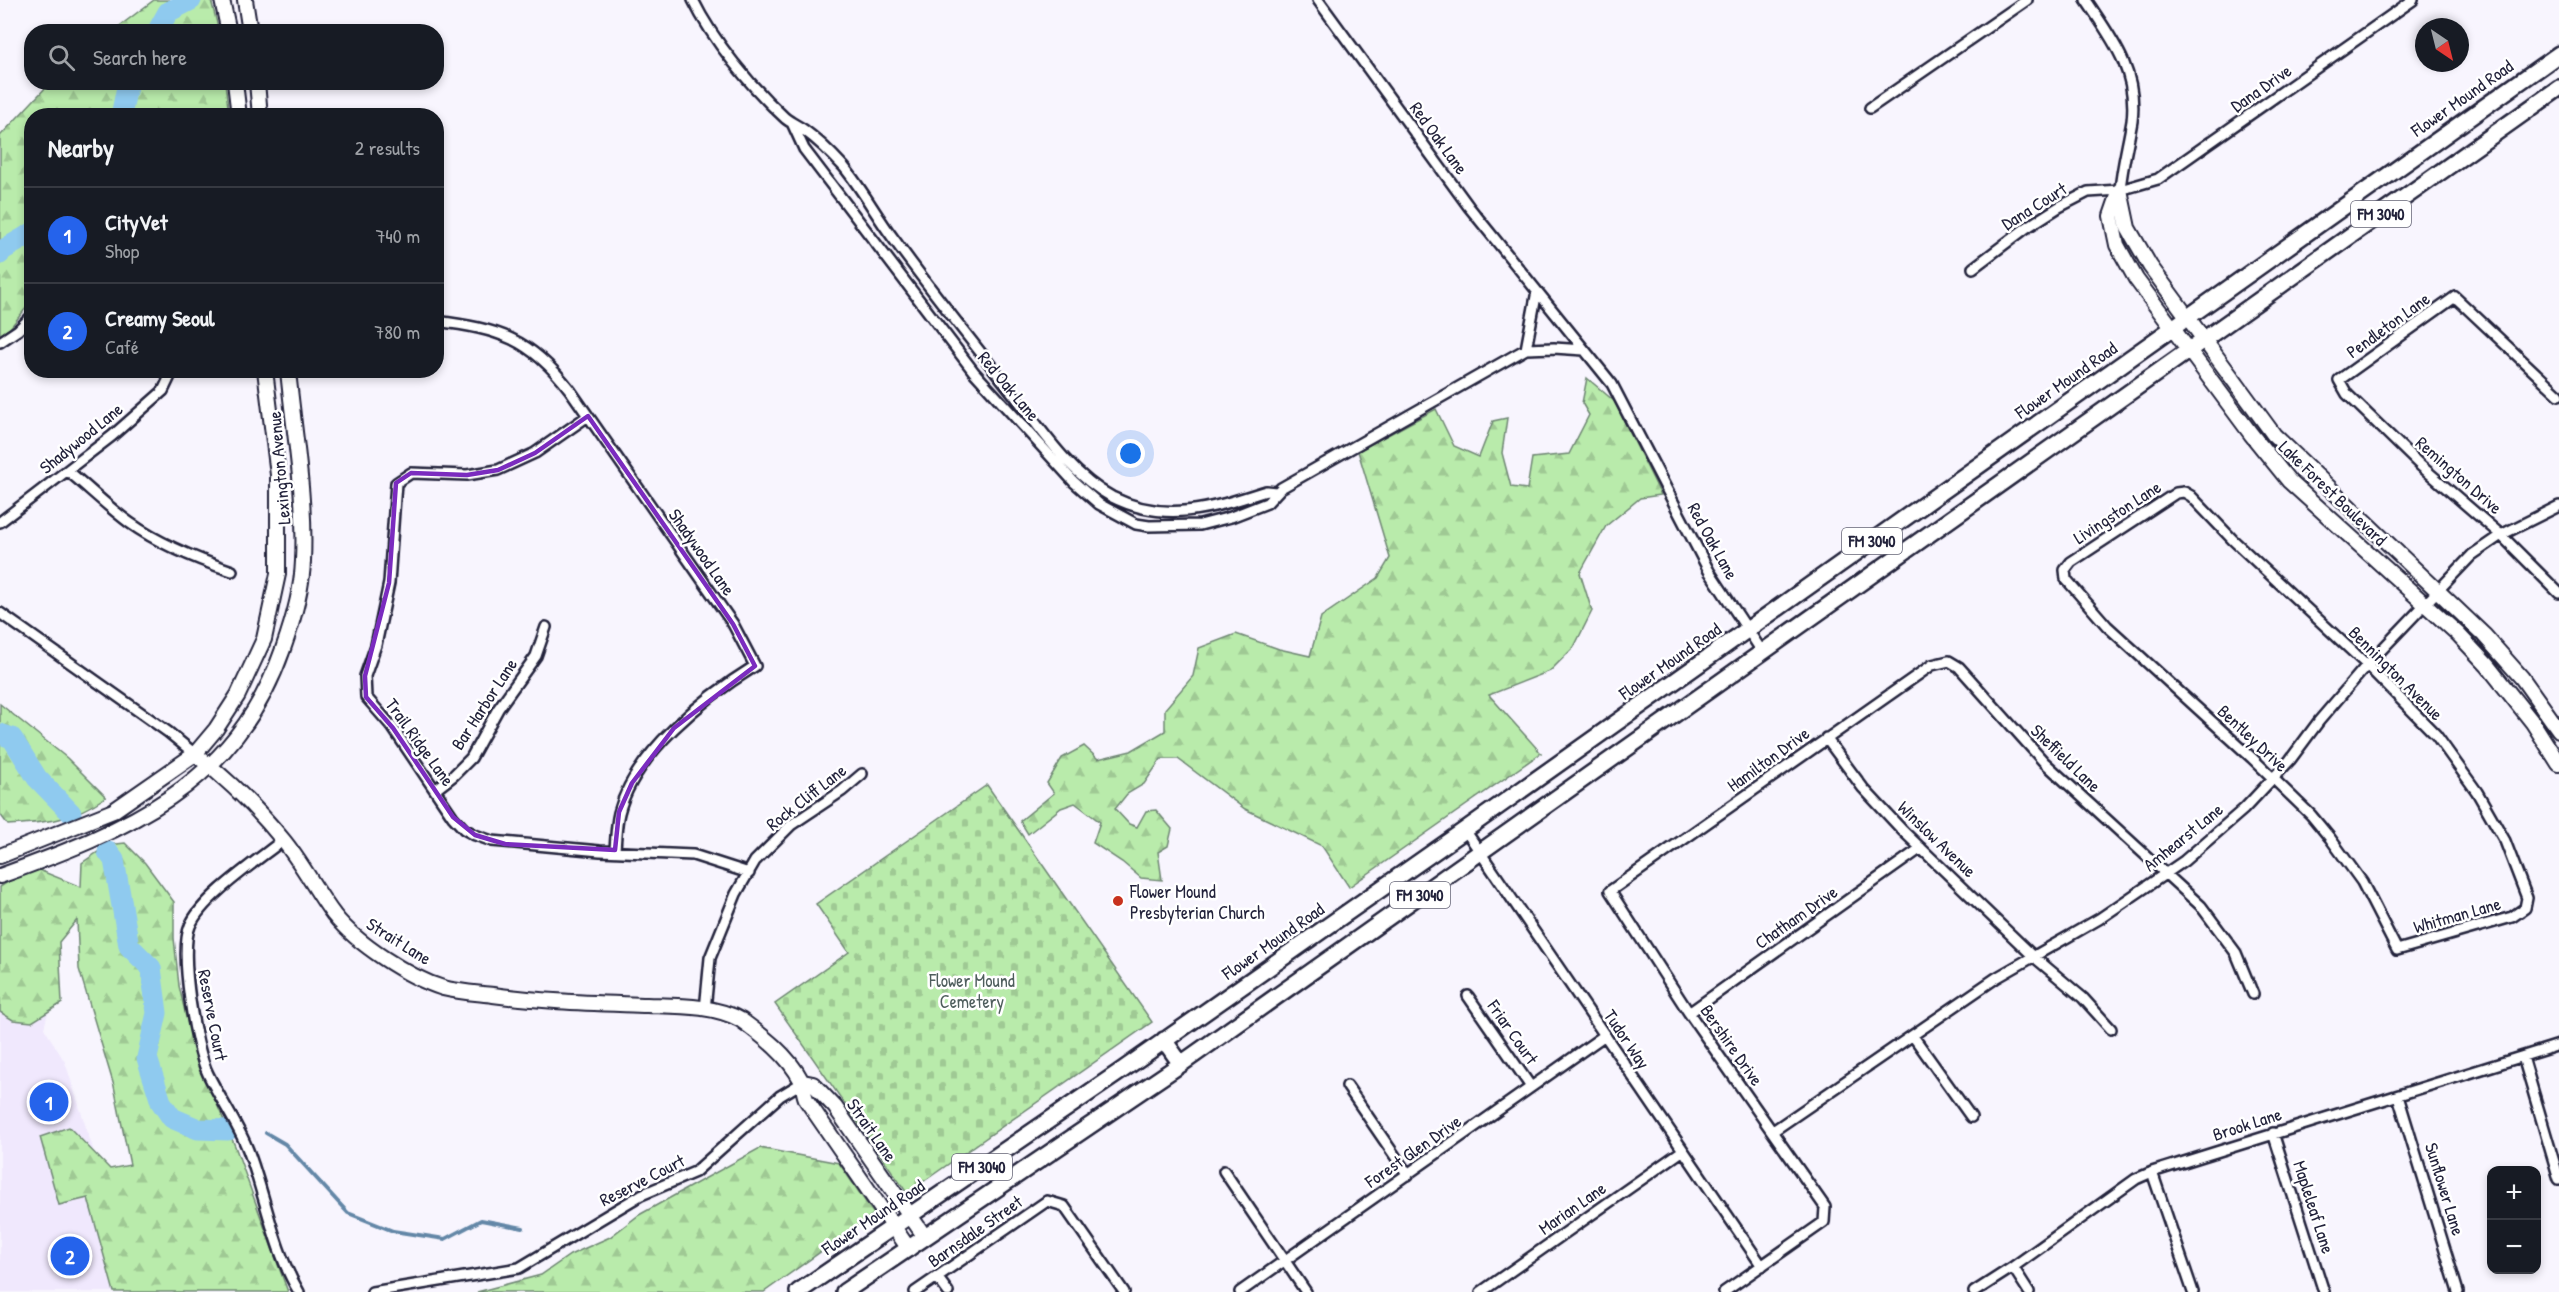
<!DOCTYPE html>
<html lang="en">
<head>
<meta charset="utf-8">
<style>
	:root { --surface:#171b24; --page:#20242c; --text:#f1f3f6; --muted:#9ea1a6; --line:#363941; --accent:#2563eb }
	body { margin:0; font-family:"Patrick Hand",sans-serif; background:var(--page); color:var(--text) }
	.controls { position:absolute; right:18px; bottom:18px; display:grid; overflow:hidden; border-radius:12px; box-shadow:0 3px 9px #0003 }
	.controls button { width:54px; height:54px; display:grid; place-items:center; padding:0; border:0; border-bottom:2px solid var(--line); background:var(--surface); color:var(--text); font:30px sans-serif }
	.compass { position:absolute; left:2415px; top:18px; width:54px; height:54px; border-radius:50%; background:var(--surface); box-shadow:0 3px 9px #0003; rotate:145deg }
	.you { position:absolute; left:1131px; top:454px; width:21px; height:21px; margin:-15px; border:4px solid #fff; border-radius:50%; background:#1a73e8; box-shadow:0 0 0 9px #1a73e833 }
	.badge { display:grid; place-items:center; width:39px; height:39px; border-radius:50%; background:var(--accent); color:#fff; font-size:20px; font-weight:700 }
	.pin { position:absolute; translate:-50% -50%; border:3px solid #fff; box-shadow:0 2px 6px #0006 }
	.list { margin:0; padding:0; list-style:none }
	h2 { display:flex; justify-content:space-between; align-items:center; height:78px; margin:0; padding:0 24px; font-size:26px }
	h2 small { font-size:20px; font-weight:400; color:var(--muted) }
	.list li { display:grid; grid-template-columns:39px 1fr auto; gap:18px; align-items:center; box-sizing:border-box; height:96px; padding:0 24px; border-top:2px solid var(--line) }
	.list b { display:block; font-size:22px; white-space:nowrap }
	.list p { margin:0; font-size:20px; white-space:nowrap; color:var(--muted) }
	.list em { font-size:20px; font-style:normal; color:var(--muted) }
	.icon { flex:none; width:33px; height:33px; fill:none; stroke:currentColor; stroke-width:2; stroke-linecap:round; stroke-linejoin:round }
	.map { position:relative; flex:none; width:2559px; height:1292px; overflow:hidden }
	.search { position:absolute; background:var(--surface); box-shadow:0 3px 9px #0003; left:24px; top:24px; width:420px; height:66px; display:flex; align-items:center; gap:15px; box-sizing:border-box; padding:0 21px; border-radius:24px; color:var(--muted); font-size:22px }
	.panel { position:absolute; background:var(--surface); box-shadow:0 3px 9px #0003; left:24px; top:108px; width:420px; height:270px; border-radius:24px }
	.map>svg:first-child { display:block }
	.built { fill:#f0e8fd }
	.forest { fill:url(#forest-firs); stroke:#6e8673; stroke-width:1.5 }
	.cemetery { fill:url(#cemetery-stones); stroke:#6e8673; stroke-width:1.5 }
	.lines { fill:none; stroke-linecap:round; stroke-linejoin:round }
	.stream { stroke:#6387a7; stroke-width:4 }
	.river { stroke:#8fcaef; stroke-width:21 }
	.street-casing { stroke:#22223b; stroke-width:14 }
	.secondary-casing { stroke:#22223b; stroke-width:18 }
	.primary-casing { stroke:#22223b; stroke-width:20 }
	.street { stroke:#fff; stroke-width:9 }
	.secondary { stroke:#fff; stroke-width:14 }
	.primary { stroke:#fff; stroke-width:15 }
	.marked { fill:none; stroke:#7b2cbf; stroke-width:4.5; stroke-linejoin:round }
	.poi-dot { fill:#c8321e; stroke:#fff; stroke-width:2 }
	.labels { text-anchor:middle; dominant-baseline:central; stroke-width:5; stroke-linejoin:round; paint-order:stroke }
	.shield { fill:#fff; stroke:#646476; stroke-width:1.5 }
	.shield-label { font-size:16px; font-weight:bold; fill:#22223b }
	.street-label { font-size:18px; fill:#22223b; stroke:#fff }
	.poi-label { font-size:18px; fill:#22223b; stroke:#fff; text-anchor:start }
	.park-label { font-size:18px; fill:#4f5e5d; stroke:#fff }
</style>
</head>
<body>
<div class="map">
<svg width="2559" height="1292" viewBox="0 0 2559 1292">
	<defs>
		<pattern id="forest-firs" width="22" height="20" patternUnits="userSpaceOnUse" patternTransform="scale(1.5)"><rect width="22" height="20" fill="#b9ebab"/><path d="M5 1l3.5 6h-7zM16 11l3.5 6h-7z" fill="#9fc994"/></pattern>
		<pattern id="cemetery-stones" width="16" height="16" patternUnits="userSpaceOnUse" patternTransform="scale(1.5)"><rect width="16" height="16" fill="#b9ebab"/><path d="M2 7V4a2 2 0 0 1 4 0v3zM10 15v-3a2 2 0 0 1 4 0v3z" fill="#9fc994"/></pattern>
	</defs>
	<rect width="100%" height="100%" fill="#f8f5fe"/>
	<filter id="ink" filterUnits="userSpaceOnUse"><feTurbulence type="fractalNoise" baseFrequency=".0167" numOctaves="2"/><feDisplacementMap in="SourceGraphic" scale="12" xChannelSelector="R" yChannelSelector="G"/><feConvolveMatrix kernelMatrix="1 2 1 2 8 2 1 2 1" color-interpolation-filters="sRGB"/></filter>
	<g filter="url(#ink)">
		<path class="built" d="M0 951 55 986 44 1028 65 1062 139 1292H0Z"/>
		<path class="forest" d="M154 0H211L219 31H113Z
			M50 83H225L229 115 32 116 31 302 10 328 0 335V136Z
			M1587 378 1614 401 1661 495 1640 498 1606 526 1580 573 1592 611 1574 647 1550 671 1489 695 1541 753 1349 887 1322 846 1245 809 1178 759H1161L1144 784 1127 794 1115 809 1129 824 1137 827 1146 811 1156 810 1172 829 1168 846 1158 852 1162 880 1141 878 1122 862 1093 843 1100 822 1075 803 1061 808 1028 834 1020 821 1054 793 1047 783 1062 758 1084 746 1098 759 1131 751 1165 731V709L1193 676 1199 648 1236 634 1279 649 1310 656 1321 617 1378 578 1390 558 1358 451 1436 409 1454 446 1479 457 1493 421 1507 418 1502 453 1511 487 1527 489 1532 458 1569 454 1589 415 1582 403Z
			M0 704 67 758 106 797C70 821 50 822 8 825L0 814Z
			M125 843 145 863 174 902V938L179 986 194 1051 235 1146 288 1292H114L88 1198 59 1205 40 1137 69 1127 110 1169 130 1165 114 1086 79 969 77 920 59 942 62 1003 32 1022 13 1020 0 1012V887L23 872 39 870 81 887 82 863 108 845Z
			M760 1148 839 1163 874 1214 764 1292H477L541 1275 570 1255 610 1237 639 1215Z"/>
		<path class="cemetery" d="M987 785 1152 1022 907 1193 775 1004 849 952 816 904Z"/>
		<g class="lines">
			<path class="stream" d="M266 1133 285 1144 348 1213 393 1231 445 1239 481 1220 523 1228"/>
			<path class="river" d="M157 32 168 12 191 0
				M121 116 128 82
				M0 254 1 251 32 233
				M0 734 12 738 37 778 71 813
				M108 852 114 860 129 946 151 968 157 1013 147 1058 161 1102 172 1118 198 1129 228 1130"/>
			<defs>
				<path id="street" d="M693 0C713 41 751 87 785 118 791 123 797 125 804 130 818 140 832 154 844 167 862 189 876 215 893 238 932 292 974 344 1015 396 1043 432 1071 475 1112 497 1166 524 1213 508 1266 491L1276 492
					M1318 0 1469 207 1612 384 1709 571 1763 653
					M2086 0C2112 39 2138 71 2132 121 2128 145 2122 166 2120 190
					M1870 108 2027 0
					M793 125 804 149 974 372 1074 482 1099 504 1136 524 1149 526 1200 525 1231 517 1267 503 1281 488 1526 349 1554 348 1584 350
					M1973 268 2026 228 2059 207 2088 192 2120 190 2158 179 2413 0
					M436 321C499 329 530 338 570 390L733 624 755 666C705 697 634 753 619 813 616 825 616 838 615 850
					M0 342 18 330 32 316
					M1526 349 1537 291
					M2559 395 2455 297 2339 380 2347 394 2421 466 2501 535 2559 593
					M588 416 535 453 498 470 467 475 411 473 396 483 389 583 376 645 365 676 366 697 393 728 453 817 464 829 475 835 492 841 600 851 693 855 749 873
					M68 471C89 488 108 507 130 523 161 545 196 559 232 571
					M2184 492 2191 496 2233 540 2367 665 2436 735 2477 792 2505 841 2527 898 2525 908 2512 917 2397 950 2362 882 2330 838 2311 815 2252 758 2107 626 2066 579 2065 570 2071 562 2176 493Z
					M0 522 112 436 163 391 173 370
					M0 613 168 732 195 754
					M1826 738 1863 788 1903 831 2033 956 2083 998 2111 1029
					M435 790 453 776 471 758 498 709 536 656 546 627
					M1465 830 1762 1266
					M283 840C258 860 201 898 190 926 179 952 195 1048 208 1074 220 1099 238 1124 248 1150 266 1197 273 1249 299 1292
					M1468 996 1531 1087
					M705 1010 710 958 736 894 755 861 791 825 842 791 862 774
					M1689 1013 1921 848
					M1913 1036 1971 1117
					M2523 1057 2559 1179
					M1347 1086 1408 1175
					M2398 1096 2458 1292
					M1773 1131 1996 978 2099 919 2184 861 2244 809 2290 760 2319 721 2367 665 2472 555 2501 535 2559 506
					M2273 1133 2324 1292
					M1224 1171 1306 1292
					M2152 1172 2193 1292
					M2013 1267 2029 1292
					M937 1277 948 1292
					M372 1292 519 1268 641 1195 695 1172 780 1096 803 1082
					M915 1292 1047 1201 1064 1206 1124 1292
					M1240 1292 1605 1035
					M1481 1292 1682 1151
					M1724 1292 1824 1222 1825 1207 1689 1013 1610 891 1932 665 1949 661 1959 667 2044 762 2201 906 2236 953 2253 994
					M1974 1292 2013 1267 2136 1179 2152 1172 2559 1045"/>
				<path id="secondary" d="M222 0 229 32
					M245 0 250 32
					M235 82 239 116
					M257 82 260 116
					M2120 190 2111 216 2117 245 2136 279 2251 434 2289 481 2458 634 2487 665 2533 723 2559 764
					M2120 190 2128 228 2150 266 2274 435 2484 635 2522 678 2559 730
					M195 754C227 779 257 808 283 840 302 863 316 891 334 915 357 944 408 977 443 988 459 992 476 993 493 995 544 1002 596 1003 647 1005 678 1006 714 1005 741 1020 763 1036 788 1055 801 1080 804 1086 803 1094 807 1101L909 1249
					M0 856 113 811 195 754 216 729 238 695 264 639 278 574V475L265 370
					M0 876C126 830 235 787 283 649 293 621 302 591 303 561 306 496 294 434 288 370
					M803 1082 813 1084 835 1107 925 1237"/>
				<path id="primary" d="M1164 1040 1181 1064
					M798 1292 1121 1071 1465 830 2559 54
					M844 1292 1181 1064 2559 88"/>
			</defs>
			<use href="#street" class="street-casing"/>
			<use href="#secondary" class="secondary-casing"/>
			<use href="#primary" class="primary-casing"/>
			<use href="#street" class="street"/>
			<use href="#secondary" class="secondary"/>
			<use href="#primary" class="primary"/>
		</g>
	</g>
	<path class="marked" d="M588 416 733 624 755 666 674 728 632 783 619 812 615 850 505 844 475 835 453 817 393 728 366 697 365 676 389 583 396 483 411 473 467 475 498 470 535 453Z"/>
	<circle class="poi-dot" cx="1118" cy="901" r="6"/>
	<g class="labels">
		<g class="shield">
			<rect x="2351" y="201" width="60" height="26" rx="4.5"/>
			<rect x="1842" y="528" width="60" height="26" rx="4.5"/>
			<rect x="1390" y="882" width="60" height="26" rx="4.5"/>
			<rect x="952" y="1154" width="60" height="26" rx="4.5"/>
		</g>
		<g class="shield-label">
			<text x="2381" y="214">FM 3040</text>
			<text x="1872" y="541">FM 3040</text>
			<text x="1420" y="895">FM 3040</text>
			<text x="982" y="1167">FM 3040</text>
		</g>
		<g class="street-label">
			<text transform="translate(2261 88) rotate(-35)">Dana Drive</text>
			<text transform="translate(2462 98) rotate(-35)">Flower Mound Road</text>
			<text transform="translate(1439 138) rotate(54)">Red Oak Lane</text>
			<text transform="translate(2034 206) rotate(-32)">Dana Court</text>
			<text transform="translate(2388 325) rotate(-36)">Pendleton Lane</text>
			<text transform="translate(2066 380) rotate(-35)">Flower Mound Road</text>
			<text transform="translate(1009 386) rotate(50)">Red Oak Lane</text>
			<text transform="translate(81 438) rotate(-39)">Shadywood Lane</text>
			<text transform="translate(279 468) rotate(-95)">Lexington Avenue</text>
			<text transform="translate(2459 475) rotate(41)">Remington Drive</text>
			<text transform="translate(2333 493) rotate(44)">Lake Forest Boulevard</text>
			<text transform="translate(2117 512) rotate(-33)">Livingston Lane</text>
			<text transform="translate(1713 541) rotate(61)">Red Oak Lane</text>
			<text transform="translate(702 552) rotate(55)">Shadywood Lane</text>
			<text transform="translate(1670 661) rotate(-35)">Flower Mound Road</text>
			<text transform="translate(2396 673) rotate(45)">Bennington Avenue</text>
			<text transform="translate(484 704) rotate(-57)">Bar Harbor Lane</text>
			<text transform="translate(2253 738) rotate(43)">Bentley Drive</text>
			<text transform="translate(420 742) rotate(54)">Trail Ridge Lane</text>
			<text transform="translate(2066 758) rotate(44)">Sheffield Lane</text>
			<text transform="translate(1768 759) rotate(-36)">Hamilton Drive</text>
			<text transform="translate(806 797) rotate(-38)">Rock Cliff Lane</text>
			<text transform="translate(2183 837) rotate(-39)">Amhearst Lane</text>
			<text transform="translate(1937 839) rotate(44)">Winslow Avenue</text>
			<text transform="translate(2457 915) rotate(-16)">Whitman Lane</text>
			<text transform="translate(1796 917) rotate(-35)">Chatham Drive</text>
			<text transform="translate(399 941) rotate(32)">Strait Lane</text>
			<text transform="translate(1273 941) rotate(-35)">Flower Mound Road</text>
			<text transform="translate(213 1015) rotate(79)">Reserve Court</text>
			<text transform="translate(1513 1032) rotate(55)">Friar Court</text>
			<text transform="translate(1627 1039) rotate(56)">Tudor Way</text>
			<text transform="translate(1732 1045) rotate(55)">Bershire Drive</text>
			<text transform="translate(2247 1124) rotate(-18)">Brook Lane</text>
			<text transform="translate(872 1130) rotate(55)">Strait Lane</text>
			<text transform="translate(1413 1151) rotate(-35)">Forest Glen Drive</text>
			<text transform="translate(642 1180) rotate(-27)">Reserve Court</text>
			<text transform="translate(2445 1189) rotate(73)">Sunflower Lane</text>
			<text transform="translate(2314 1207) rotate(72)">Mapleleaf Lane</text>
			<text transform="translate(1572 1208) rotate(-35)">Marian Lane</text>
			<text transform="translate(873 1217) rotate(-34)">Flower Mound Road</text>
			<text transform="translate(975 1231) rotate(-35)">Barnsdale Street</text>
		</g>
		<g class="poi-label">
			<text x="1130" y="891">Flower Mound<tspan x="1130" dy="21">Presbyterian Church</tspan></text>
		</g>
		<g class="park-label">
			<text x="972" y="980">Flower Mound<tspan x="972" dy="21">Cemetery</tspan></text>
		</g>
	</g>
</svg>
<div class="controls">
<button>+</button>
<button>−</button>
</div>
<svg class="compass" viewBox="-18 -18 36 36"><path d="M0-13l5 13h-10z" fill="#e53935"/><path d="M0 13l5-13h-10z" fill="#9ea1a6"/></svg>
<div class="you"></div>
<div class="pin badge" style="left:49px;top:1102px">1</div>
<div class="pin badge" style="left:70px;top:1256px">2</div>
<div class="search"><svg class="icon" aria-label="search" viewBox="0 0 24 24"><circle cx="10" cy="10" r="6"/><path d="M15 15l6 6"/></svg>Search here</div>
<section class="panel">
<h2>Nearby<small>2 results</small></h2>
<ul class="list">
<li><span class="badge">1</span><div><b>CityVet</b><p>Shop</p></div><em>740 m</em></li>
<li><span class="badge">2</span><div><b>Creamy Seoul</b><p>Café</p></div><em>780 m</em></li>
</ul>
</section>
</div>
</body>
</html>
